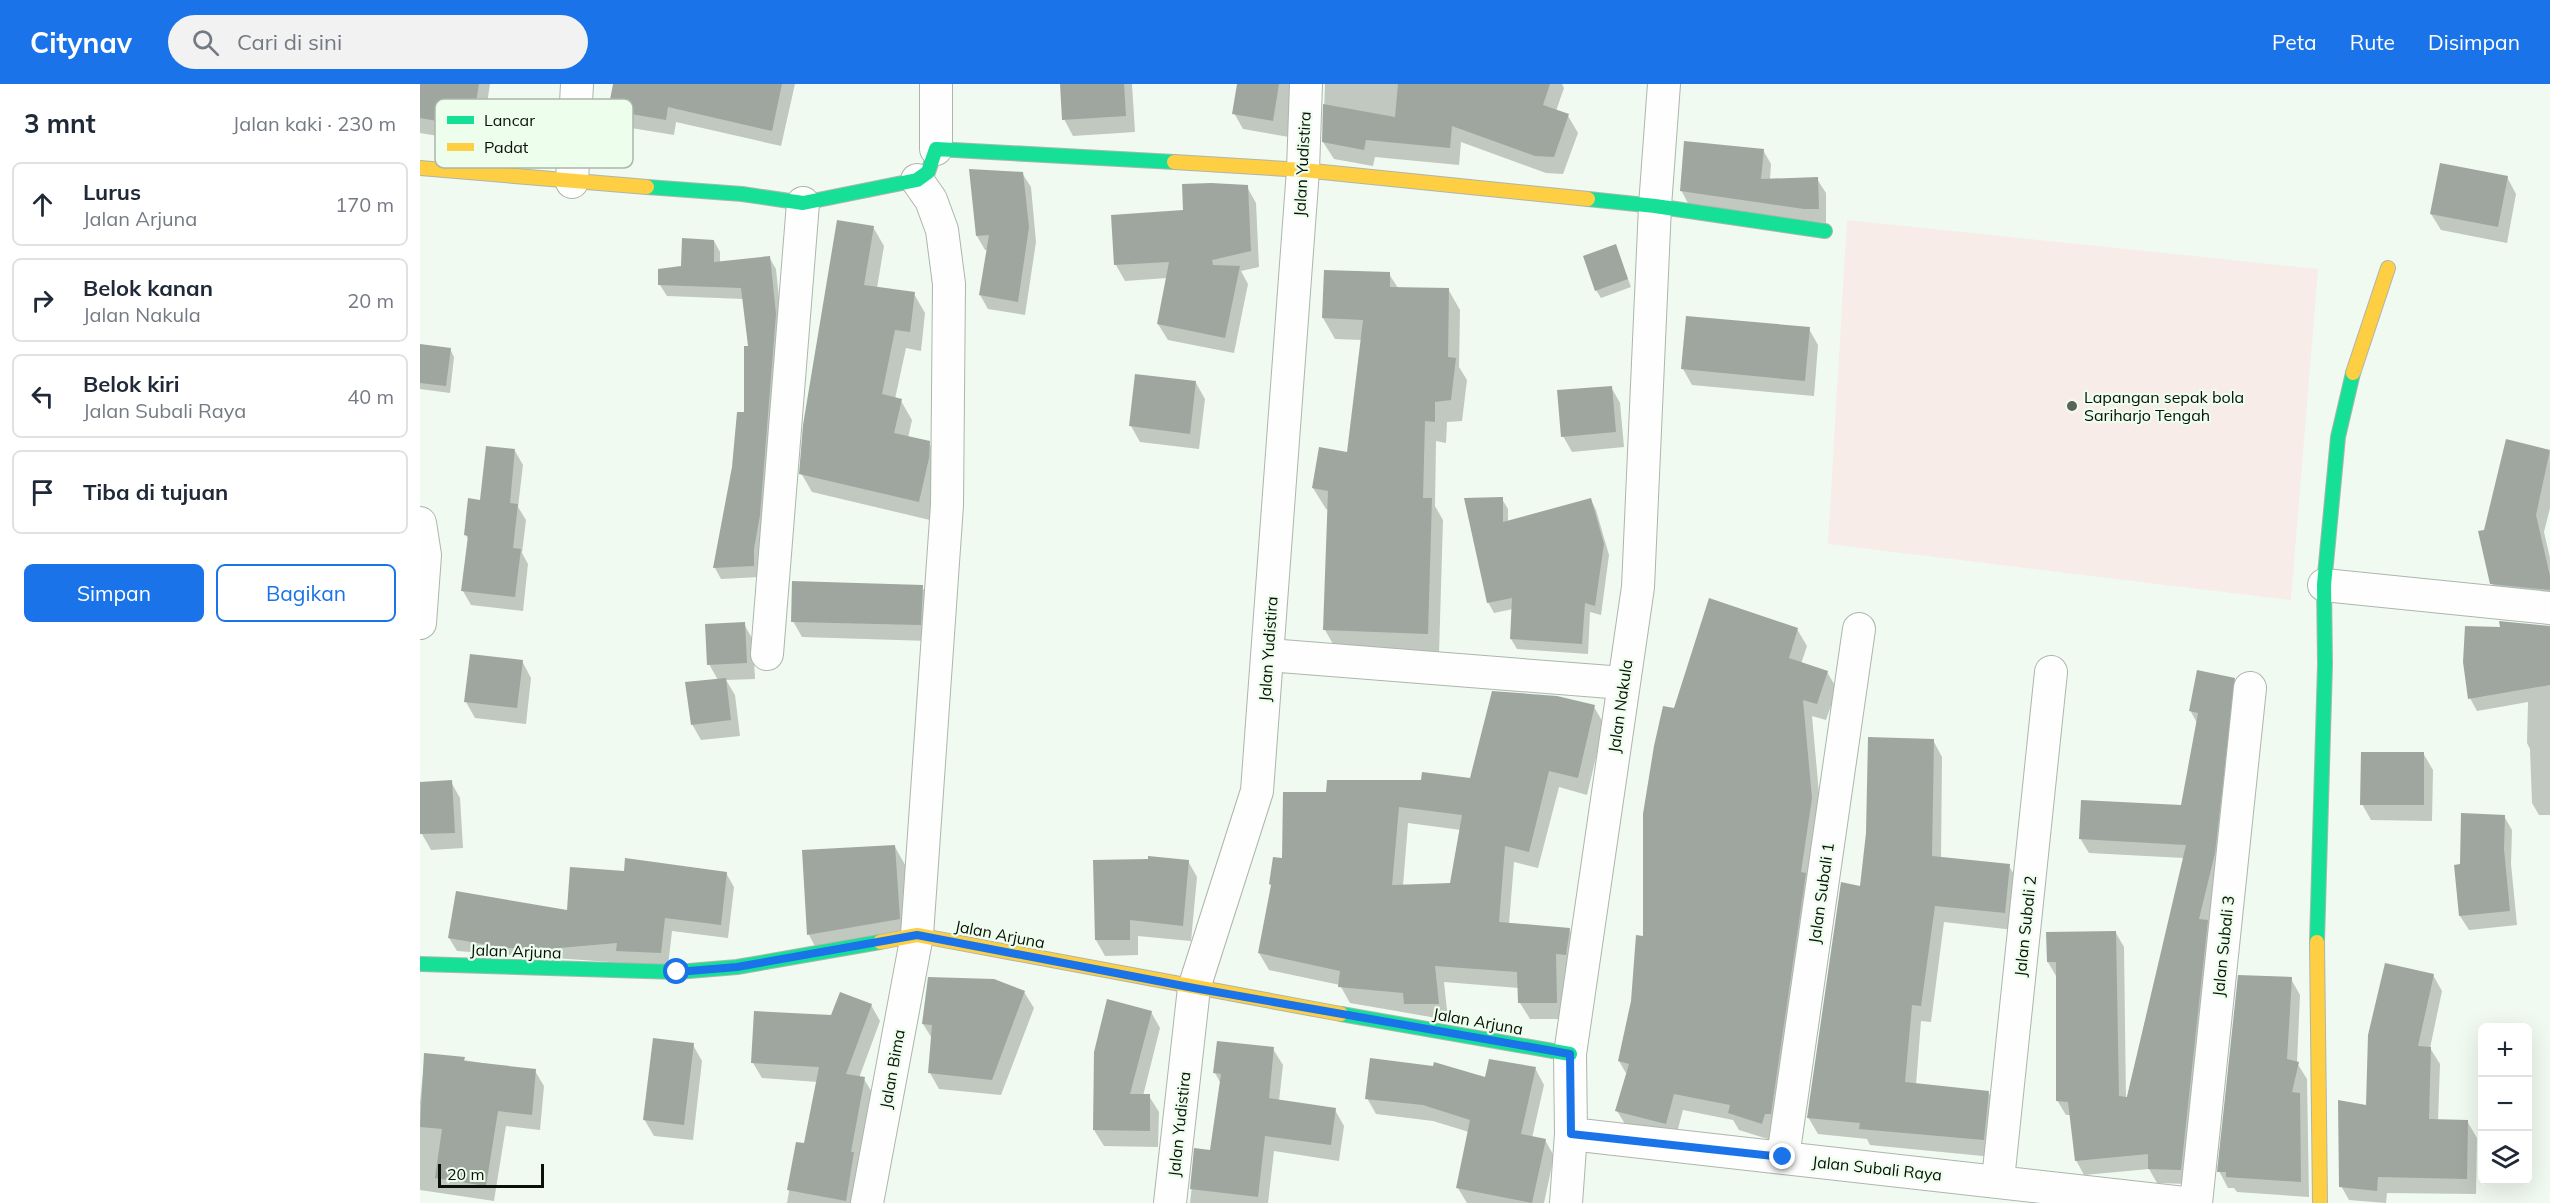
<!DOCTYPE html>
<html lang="id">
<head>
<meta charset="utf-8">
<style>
	:root { --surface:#fff; --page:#f2f2f3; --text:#1f2937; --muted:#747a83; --line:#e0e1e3; --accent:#1a73e8 }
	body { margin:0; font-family:Mulish,sans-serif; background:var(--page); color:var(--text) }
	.controls { position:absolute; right:18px; bottom:18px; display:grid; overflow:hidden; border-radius:9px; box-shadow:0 6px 24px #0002 }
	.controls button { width:54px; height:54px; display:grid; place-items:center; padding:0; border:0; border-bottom:2px solid var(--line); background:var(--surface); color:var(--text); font:30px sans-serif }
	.scale { position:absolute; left:18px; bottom:15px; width:106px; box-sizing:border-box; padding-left:6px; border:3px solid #0a100a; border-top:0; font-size:16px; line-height:21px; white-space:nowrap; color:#0a100a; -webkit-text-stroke:4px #edfeec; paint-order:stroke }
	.stop { position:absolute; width:18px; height:18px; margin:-14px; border:4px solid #1a73e8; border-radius:50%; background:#fff }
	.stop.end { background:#1a73e8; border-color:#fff; box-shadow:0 2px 6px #0008 }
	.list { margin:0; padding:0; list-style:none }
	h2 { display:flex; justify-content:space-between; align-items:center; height:78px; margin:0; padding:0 24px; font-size:26px }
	h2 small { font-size:20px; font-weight:400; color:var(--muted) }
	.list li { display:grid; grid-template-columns:39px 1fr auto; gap:18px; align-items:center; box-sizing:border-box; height:84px; margin:0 12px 12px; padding:0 12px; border:2px solid var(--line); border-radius:9px }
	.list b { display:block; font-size:22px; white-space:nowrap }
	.list p { margin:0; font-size:20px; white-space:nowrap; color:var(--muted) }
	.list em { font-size:20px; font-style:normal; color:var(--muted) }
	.actions { display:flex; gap:12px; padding:18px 24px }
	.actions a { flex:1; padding:14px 0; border:2px solid var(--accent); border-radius:9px; text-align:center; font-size:21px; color:var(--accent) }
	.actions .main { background:var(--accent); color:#fff }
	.icon { flex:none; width:33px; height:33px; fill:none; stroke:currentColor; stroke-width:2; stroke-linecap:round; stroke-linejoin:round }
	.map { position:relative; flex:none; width:2130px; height:1119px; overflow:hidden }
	header { display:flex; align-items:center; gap:36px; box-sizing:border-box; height:84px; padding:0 30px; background:var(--accent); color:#fff }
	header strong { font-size:28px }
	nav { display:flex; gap:33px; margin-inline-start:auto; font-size:21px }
	.search { width:420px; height:54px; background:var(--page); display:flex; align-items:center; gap:15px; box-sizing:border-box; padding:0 21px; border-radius:33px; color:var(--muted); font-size:22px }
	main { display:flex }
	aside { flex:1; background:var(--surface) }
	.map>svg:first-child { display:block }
	.green { fill:#f7ece7 }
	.shadow { fill:#0003; fill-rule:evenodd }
	.building { fill:#9fa69f; fill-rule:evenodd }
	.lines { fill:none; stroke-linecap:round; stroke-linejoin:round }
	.street-casing { stroke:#adb5ad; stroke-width:34 }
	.fast-casing { stroke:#adb5ad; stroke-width:16 }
	.slow-casing { stroke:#adb5ad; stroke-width:16 }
	.street { stroke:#fdfefd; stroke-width:32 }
	.fast { stroke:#16e098; stroke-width:14 }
	.slow { stroke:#ffcf43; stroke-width:14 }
	.route { stroke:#1a73e8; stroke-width:8 }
	.poi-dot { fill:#5a625a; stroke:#edfeec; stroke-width:2 }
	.labels { text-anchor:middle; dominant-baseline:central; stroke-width:4.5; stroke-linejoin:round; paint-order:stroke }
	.street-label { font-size:16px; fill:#0a100a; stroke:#edfeec }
	.poi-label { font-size:16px; fill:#0a100a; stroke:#edfeec; text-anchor:start }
	.key { fill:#edfeec; stroke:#a9b7a8; stroke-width:1.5 }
	.key-label { font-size:16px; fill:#0a100a }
</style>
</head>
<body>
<header>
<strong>Citynav</strong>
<div class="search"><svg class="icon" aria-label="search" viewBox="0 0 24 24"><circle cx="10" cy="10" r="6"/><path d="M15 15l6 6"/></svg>Cari di sini</div>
<nav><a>Peta</a><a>Rute</a><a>Disimpan</a></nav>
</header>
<main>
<aside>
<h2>3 mnt<small>Jalan kaki · 230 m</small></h2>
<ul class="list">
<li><svg class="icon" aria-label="ahead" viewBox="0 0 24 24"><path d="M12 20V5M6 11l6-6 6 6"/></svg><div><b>Lurus</b><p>Jalan Arjuna</p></div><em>170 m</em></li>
<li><svg class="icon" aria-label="right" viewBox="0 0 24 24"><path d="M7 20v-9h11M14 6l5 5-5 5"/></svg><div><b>Belok kanan</b><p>Jalan Nakula</p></div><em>20 m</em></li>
<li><svg class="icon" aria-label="left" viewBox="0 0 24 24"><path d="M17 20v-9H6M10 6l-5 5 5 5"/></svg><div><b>Belok kiri</b><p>Jalan Subali Raya</p></div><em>40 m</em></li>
<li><svg class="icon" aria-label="arrive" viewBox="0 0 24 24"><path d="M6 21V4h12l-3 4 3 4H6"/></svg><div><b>Tiba di tujuan</b></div></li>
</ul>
<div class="actions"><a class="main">Simpan</a><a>Bagikan</a></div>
</aside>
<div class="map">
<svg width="2130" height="1119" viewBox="0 0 2130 1119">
	<rect width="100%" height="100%" fill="#f0faf0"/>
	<path class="green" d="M1427 136 1898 185 1871 516 1408 460Z"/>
	<path class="shadow" d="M0 0H70L61 59 0 49Z
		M194 0H375L361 62 256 38 254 51 199 42 190 26Z
		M641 0H712L715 48 653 52 644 35Z
		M819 0H887L875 54 823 45 814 29Z
		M905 0H1142L1144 4 1136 27 1148 32 1158 49 1143 90 1126 89 1041 58 1039 81 955 73 953 82 914 75 903 58Z
		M1343 66 1351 80 1350 96 1397 95 1406 109V139L1269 121 1261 106Z
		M602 89 611 103 616 158 605 231 568 225 560 211 568 166H565L557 152Z
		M2087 93 2096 110 2087 159 2021 146 2011 130Z
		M827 103 836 119 839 183 821 187 828 200 814 269 748 256 738 240 747 194 705 197 696 181 693 132 764 128Z
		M453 143 464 162 457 204 494 210 505 229 501 267 486 264 475 315 481 317 492 336 488 354 509 359 520 378V394L510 436 392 408 381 389Z
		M294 157 300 168V179L349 173 356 185 362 243 340 493 301 495 295 484 326 330 330 264 324 215 247 212 240 201Z
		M1196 162 1211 203 1181 214 1176 206Z
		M969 190 978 204 1028 205 1040 226 1039 283 1047 296 1042 337 1027 338 1026 359 1016 357 1015 422 1023 436 1019 570 917 567 905 546 909 426 906 425 893 404 928 369 942 256 915 255 903 234Z
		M1389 245 1398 261 1394 312 1272 301 1263 285Z
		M0 261 30 265 34 273 30 309 0 305Z
		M776 299 785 315 779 365 720 358 711 342Z
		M1191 303 1200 319 1204 363 1152 368 1143 352Z
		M2087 357 2130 368V424L2124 448 2130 474V521L2081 516 2072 499 2065 447Z
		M95 367 103 381 98 423 106 436 102 469 108 480 103 527 51 521 43 507 49 457 46 451 61 417Z
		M1082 415 1088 425V438L1171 416 1176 426 1189 471 1181 531 1170 528 1168 570 1097 565 1091 555 1093 525 1074 529 1068 518Z
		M502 503 512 519 509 557 382 553 373 537Z
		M324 540 333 556 335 595 306 596 315 611 320 652 281 656 272 640 298 596 289 580Z
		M2130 543V731H2119L2112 719 2110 665 2107 659 2108 618 2057 627 2050 614Z
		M1377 545 1387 562 1381 580 1407 588 1417 605 1406 636 1392 632 1401 732 1351 1056 1319 1046 1313 1036 1263 1026 1255 1056 1207 1043 1197 1027 1207 991 1199 977 1225 853 1255 626Z
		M102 577 111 594 106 640 55 634 46 618Z
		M1814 596 1822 610 1802 784 1789 841 1795 852 1769 1100 1737 1099 1729 1085 1664 1091 1656 1076 1651 1031H1646L1637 1016 1636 892 1628 878 1696 849 1704 863 1706 1017 1764 774 1669 769 1660 754 1762 723 1777 639 1770 626Z
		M1174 623 1184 640 1167 711 1139 703 1118 784 1094 778 1089 840 1149 845 1159 862 1155 888 1145 887 1146 935H1110L1100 919 1099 904 1024 898 1028 936 930 919 920 901 849 886 839 869 864 776 908 710 1052 696ZM988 739 1041 746 1031 800 983 802Z
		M1513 656 1522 673 1521 775 1589 782 1599 799 1594 846 1524 838 1511 938 1501 937 1496 1001 1568 1008 1578 1025 1573 1073 1450 1061 1447 1055 1398 1050 1388 1033 1441 804Z
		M2003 669 2013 686 2012 737 1951 736 1942 720Z
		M31 698 40 714 43 764 11 766 2 750 0 699Z
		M2084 732 2092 746 2091 780 2097 841 2049 846 2040 832 2041 782Z
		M475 763 488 786 493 859 402 875 389 851 384 768Z
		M768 777 777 793 771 857 718 852V871L685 872 676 856Z
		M205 789H306L314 803 308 854 252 847 248 882 37 867 29 854 149 827Z
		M2013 891 2022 907 2010 964 2020 980 2018 1037H2047L2057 1054 2056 1110 1967 1109 1966 1119 1929 1116 1920 1100 1948 1023Z
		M1871 895 1880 911 1877 979 1887 995 1889 1113 1817 1108 1814 1104H1808L1799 1087Z
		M604 908 614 924 581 1011 519 1005 510 989 513 956 503 940Z
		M451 921 460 937 439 994 444 995 453 1010 436 1119H367L377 1059 386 1061 398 998 342 994 333 979 412 933Z
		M731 928 740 944 723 1012H729L739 1028 738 1063 684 1062 674 1046Z
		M273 961 282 977 273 1056 234 1052 224 1035Z
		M853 965 863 981 859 1017 915 1026 924 1042 919 1077 854 1067 848 1119H770L776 1066 791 1068 801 1000 795 989Z
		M5 970 115 987 124 1002 120 1046 86 1042 74 1117 0 1106V1018Z
		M1115 984 1124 1001 1112 1054 1125 1056 1134 1072 1124 1119H1047L1038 1104 1049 1048 1013 1037 956 1030 947 1014Z"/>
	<path class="building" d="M0 0H59L52 43 0 34Z
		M193 0H362L352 47 248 23 246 36 188 26Z
		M640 0H704L706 32 642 36Z
		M817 0H859L853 37 812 30Z
		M978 0H1130L1123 21 1149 30 1134 73 1115 72 1032 42 1030 64 946 56 944 66 902 58 903 20 975 33Z
		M1264 57 1344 65 1341 95 1398 93 1399 125H1384L1260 107Z
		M2020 79 2088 92 2078 143 2010 130Z
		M549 85 603 88 609 143 598 218 559 211 569 151 556 152Z
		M791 99 828 101 831 167 792 176 793 181 820 182 805 254 737 240 749 178 694 181 691 131 763 126 762 100Z
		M417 136 454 142 444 201 495 208 490 248 475 246 462 310 482 315 474 349 510 357 509 374 499 418 379 390 383 341Z
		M262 154 294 156V178L350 172 356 230 340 431 334 465V482L293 484 312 383 317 328H324V262H328L321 204 238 201V185L261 182Z
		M1196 160 1208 195 1175 207 1163 172Z
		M904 186 970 188V203L1029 204 1028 273 1036 274 1031 316 1015 318V338L1005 337 1003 414H1012L1008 550 903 546 908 407 892 404 899 363 927 368 943 236 902 234Z
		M1266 232 1390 243 1385 297 1261 285Z
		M0 260 31 264 26 302 0 299Z
		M715 290 776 297 770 350 709 342Z
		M1192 302 1196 348 1141 353 1137 306Z
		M2086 355 2130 366 2116 431 2130 492V506L2070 500 2058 447 2064 446Z
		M66 362 95 365 90 419 98 420 93 464 101 465 95 513 41 507 48 452 44 451 48 414 60 416Z
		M1083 413V438L1171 414 1184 460 1175 522 1165 519 1162 560 1090 555 1092 514 1067 519 1044 414Z
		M372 497 503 501 501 541 371 538Z
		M1289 514 1378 544 1369 574 1408 587 1397 620 1383 616 1392 714 1381 788 1386 789 1351 1030H1345L1342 1040 1308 1029 1310 1021 1254 1010 1246 1040 1195 1027 1209 980 1198 977 1211 917 1216 851 1223 852V730L1234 662 1243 622 1254 624Z
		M2079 537 2130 542V601L2048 615 2043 578 2045 542 2080 543Z
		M325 538 327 579 287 581 285 540Z
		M50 570 103 576 97 624 44 618Z
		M1777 586 1815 594 1795 769 1779 835 1788 836 1761 1086 1728 1085V1070L1655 1077 1648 1018 1636 1017V878H1627L1626 848 1696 847 1699 1012 1707 1013 1766 761 1659 755 1661 716 1761 721 1778 629 1769 627Z
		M306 594 311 636 271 641 265 598Z
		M1072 607 1137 612 1175 621 1158 694 1129 687 1109 768 1085 762 1079 838 1150 844 1146 871 1136 870 1137 919H1098L1097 888 1015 882 1019 920H984L983 909 918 903 920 887 838 869 851 801 849 800 853 773 862 774 863 708H906L907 696H1001L1002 688 1050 694ZM979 723 1042 731 1030 799 972 801Z
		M1448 653 1514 655 1512 772 1590 780 1585 829 1515 822 1501 922 1492 921 1485 998 1569 1007 1564 1056 1439 1045 1440 1039 1387 1034 1421 798 1440 802 1446 749Z
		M1941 668H2004V721H1940Z
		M32 696 35 749 0 750V698Z
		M2041 729 2085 731 2084 765 2090 827 2039 832 2034 781 2040 780Z
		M475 761 480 835 387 851 382 766Z
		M728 772 769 776 763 842 710 836V856H675L673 776 728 775Z
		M205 774 307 788 301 841 245 834 241 869 196 867 197 859 127 865 86 864 28 854 36 807 147 826 150 783 204 787Z
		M1965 879 2014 890 1998 962 2011 963 2009 1035 2048 1036 2047 1095 1958 1093 1957 1107 1919 1103 1918 1016 1946 1021 1948 951Z
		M1818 891 1872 893 1867 975 1879 978 1872 1008 1880 1009 1881 1098 1806 1093V1088H1797Z
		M508 893 574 895 605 907 572 996 508 989 512 941 502 940Z
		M420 908 452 920 426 990 445 993 431 1068H434L426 1117 367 1106 376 1058 384 1059 399 983 331 979 334 927 411 931Z
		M687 915 732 927 710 1010H730V1047L673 1046 674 968Z
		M233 954 274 959 264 1041 223 1036Z
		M797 957 854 963 849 1014 916 1024 911 1061 845 1052 838 1113 770 1105 774 1064 790 1066 801 990 793 989Z
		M4 969 45 973 44 977 116 985 112 1031 78 1027 66 1102 15 1094 22 1045 0 1043Z
		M950 974 1013 982 1014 978 1065 993 1069 975 1116 983 1101 1050 1126 1055 1112 1119 1036 1104 1050 1036 1003 1021 945 1015Z"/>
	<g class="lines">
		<defs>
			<path id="street" d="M516 65V0
				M152 98 157 0
				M0 439 5 471 0 539
				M1904 501 2130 524
				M347 570 383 119
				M848 571 1203 599
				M1151 1050 1764 1119
				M1363 1073 1439 545
				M1578 1096 1631 588
				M447 1119 497 851 527 421 529 200 522 146 511 116 497 96
				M750 1119 774 904 837 707 883 86 886 0
				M1146 1119 1151 1050 1150 970 1218 503 1235 122 1244 0
				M1776 1119 1830 604"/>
			<path id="fast" d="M227 103 322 110 383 119 497 96 508 88 516 65 754 78
				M1168 115 1235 122 1405 147
				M1897 858 1905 580 1904 501 1918 353 1933 289
				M0 880 257 888 317 883 460 858
				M921 930 1150 970"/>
			<path id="slow" d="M754 78 883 86 1168 115
				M0 84 227 103
				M1933 289 1968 184
				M460 858 497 851 921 930
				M1897 858 1900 1119"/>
		</defs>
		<use href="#street" class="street-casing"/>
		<use href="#fast" class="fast-casing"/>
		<use href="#slow" class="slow-casing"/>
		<use href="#street" class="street"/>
		<use href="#fast" class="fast"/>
		<use href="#slow" class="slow"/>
	</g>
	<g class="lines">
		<path class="route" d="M257 888 317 883 497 851 774 904 1150 970 1151 1050 1363 1073"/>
	</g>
	<circle class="poi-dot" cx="1652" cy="322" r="6"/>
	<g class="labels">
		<g class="street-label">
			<text transform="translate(882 80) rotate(-87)">Jalan Yudistira</text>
			<text transform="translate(848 565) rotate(-86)">Jalan Yudistira</text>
			<text transform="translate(1200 622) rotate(-82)">Jalan Nakula</text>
			<text transform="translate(1401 809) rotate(-82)">Jalan Subali 1</text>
			<text transform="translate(1605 842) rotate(-84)">Jalan Subali 2</text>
			<text transform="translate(580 850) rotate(11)">Jalan Arjuna</text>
			<text transform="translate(1803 862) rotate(-84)">Jalan Subali 3</text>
			<text transform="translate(96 867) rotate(2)">Jalan Arjuna</text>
			<text transform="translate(1058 937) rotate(10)">Jalan Arjuna</text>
			<text transform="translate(472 985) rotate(-80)">Jalan Bima</text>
			<text transform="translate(759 1040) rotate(-84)">Jalan Yudistira</text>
			<text transform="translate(1457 1084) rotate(6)">Jalan Subali Raya</text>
		</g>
		<g class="poi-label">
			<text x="1664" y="313">Lapangan sepak bola<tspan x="1664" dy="18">Sariharjo Tengah</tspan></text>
		</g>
	</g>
	<rect x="15" y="15" width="198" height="69" rx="9" class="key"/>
	<rect x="27" y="32" width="27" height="8" fill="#16e098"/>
	<rect x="27" y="59" width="27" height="8" fill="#ffcf43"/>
	<g class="key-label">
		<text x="64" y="42">Lancar</text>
		<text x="64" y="69">Padat</text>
	</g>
</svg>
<div class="controls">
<button>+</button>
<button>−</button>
<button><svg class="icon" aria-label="layers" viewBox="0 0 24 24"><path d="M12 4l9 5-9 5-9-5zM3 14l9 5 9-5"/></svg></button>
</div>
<div class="scale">20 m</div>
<div class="stop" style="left:257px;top:888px"></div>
<div class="stop end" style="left:1363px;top:1073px"></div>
</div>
</main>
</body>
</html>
